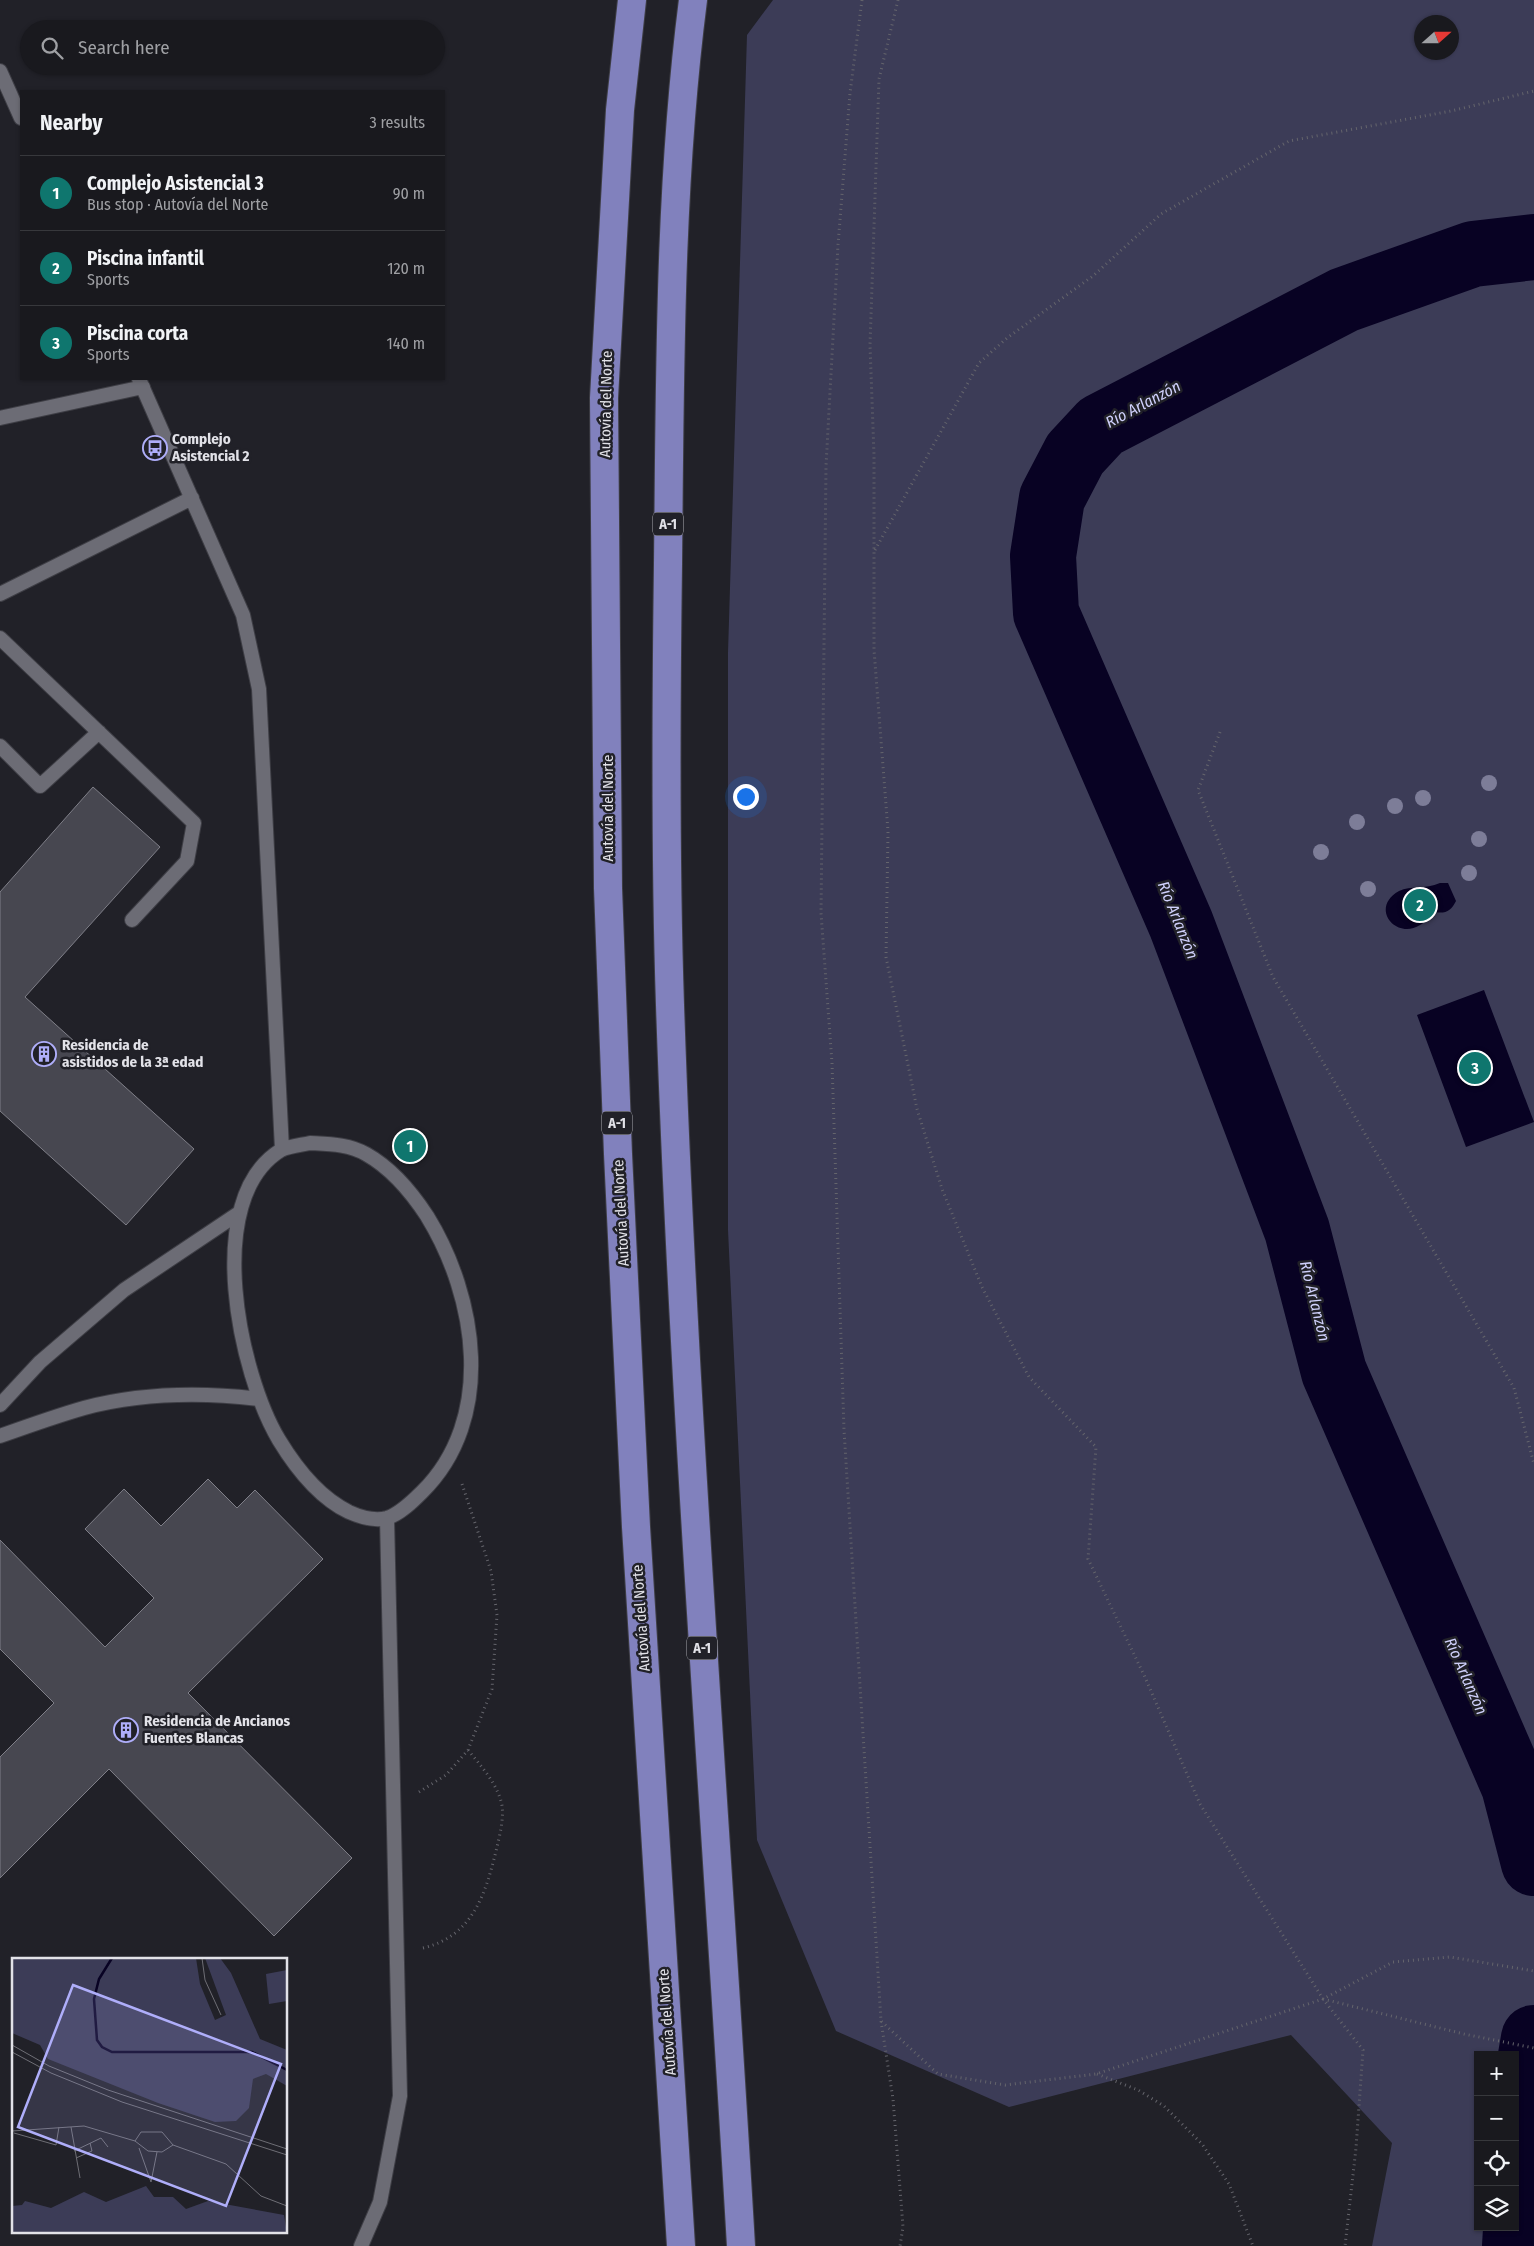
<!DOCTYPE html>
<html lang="en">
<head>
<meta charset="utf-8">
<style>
	:root { --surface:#19191e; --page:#26262b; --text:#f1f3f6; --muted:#9fa0a4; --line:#37383c; --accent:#0f766e }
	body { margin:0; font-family:"Fira Sans Condensed",sans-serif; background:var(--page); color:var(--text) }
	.controls { position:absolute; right:15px; bottom:15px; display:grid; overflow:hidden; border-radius:0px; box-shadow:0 1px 4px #0004 }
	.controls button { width:45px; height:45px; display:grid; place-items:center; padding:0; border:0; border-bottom:1px solid var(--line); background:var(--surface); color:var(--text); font:25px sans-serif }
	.compass { position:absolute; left:1414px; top:15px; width:45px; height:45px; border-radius:50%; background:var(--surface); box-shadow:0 1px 4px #0004; rotate:69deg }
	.you { position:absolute; left:745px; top:796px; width:18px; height:18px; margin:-12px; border:4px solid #fff; border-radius:50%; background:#1a73e8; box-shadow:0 0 0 8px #1a73e833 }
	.badge { display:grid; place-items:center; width:32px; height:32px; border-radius:50%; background:var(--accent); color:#fff; font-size:16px; font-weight:700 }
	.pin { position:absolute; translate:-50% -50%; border:2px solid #fff; box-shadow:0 1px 5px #0006 }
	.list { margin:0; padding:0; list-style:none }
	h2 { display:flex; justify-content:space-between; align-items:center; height:65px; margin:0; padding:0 20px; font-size:21px }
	h2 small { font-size:16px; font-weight:400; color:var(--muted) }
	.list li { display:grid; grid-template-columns:32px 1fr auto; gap:15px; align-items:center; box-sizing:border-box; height:75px; padding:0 20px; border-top:1px solid var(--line) }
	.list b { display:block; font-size:19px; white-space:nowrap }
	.list p { margin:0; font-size:16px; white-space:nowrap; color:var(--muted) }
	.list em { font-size:16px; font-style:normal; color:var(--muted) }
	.icon { flex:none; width:28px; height:28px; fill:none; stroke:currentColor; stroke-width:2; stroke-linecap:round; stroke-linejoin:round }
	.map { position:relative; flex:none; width:1534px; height:2246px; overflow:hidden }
	.search { position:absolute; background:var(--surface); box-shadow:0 1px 4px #0004; left:20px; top:20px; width:425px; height:55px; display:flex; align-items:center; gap:12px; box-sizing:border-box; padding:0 18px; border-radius:28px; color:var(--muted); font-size:19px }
	.panel { position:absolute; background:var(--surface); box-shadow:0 1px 4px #0004; left:20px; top:90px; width:425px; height:290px; border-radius:0px }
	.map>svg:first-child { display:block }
	.green { fill:#3c3c57; fill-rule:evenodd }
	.water { fill:#080223 }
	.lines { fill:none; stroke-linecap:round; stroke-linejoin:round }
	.river { stroke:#080223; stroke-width:66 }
	.building { fill:#474750; stroke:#7f7f88 }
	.lane-casing { stroke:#3e3e45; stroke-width:16 }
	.highway-casing { stroke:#3e3e45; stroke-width:30 }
	.path { stroke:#65656c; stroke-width:3; stroke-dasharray:1 4; stroke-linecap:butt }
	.lane { stroke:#6c6c75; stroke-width:14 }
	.highway { stroke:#8181bd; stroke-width:28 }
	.tree { fill:#7d7d98 }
	.labels { text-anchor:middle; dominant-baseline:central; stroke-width:5; stroke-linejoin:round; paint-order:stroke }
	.shield { fill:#212128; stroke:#a8a8ae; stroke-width:1 }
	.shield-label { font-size:14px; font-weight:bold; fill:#e2e2e8 }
	.street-label { font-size:15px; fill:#e2e2e8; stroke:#212128 }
	.poi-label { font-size:15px; font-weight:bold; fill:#e2e2e8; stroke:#212128; text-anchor:start }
	.water-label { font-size:16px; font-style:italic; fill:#cfd0fb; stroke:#212128 }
	.inset-river { fill:none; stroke:#080223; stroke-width:2.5 }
	.inset-road { fill:none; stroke:#6e6e75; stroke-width:1 }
	.view { fill:#afaefa; fill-opacity:0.15; stroke:#afaefa; stroke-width:2.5 }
	.inset-edge { fill:none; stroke:#e2e2e8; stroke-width:2.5 }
</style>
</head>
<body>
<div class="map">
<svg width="1534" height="2246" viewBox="0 0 1534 2246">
	<rect width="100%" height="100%" fill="#212128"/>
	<path class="green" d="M773 0H1534V2246H1372L1392 2143 1291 2035 1009 2107 836 2031 757 1840 728 1230V653L747 35ZM1422 22H1452V52H1422ZM1478 2055H1515V2227H1478Z"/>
	<path class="water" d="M1440 883H1448L1456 901C1451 911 1446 914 1434 912 1430 916 1426 922 1420 925 1396 940 1369 908 1399 891 1411 885 1425 890 1440 883Z
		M1484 990 1534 1122 1466 1147 1417 1015Z"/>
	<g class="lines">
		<path class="river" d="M1534 247 1473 254 1344 300 1101 426 1075 454 1052 498 1043 556 1046 613 1181 924 1297 1230 1334 1372 1514 1786 1534 1863
			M1515 2246 1524 2097 1534 2038"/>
	</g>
	<path class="building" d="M93 787 160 847 25 997 194 1149 126 1225 0 1111V892Z
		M208 1479 237 1508 255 1490 323 1559 188 1693 352 1858 274 1936 109 1769 0 1878V1757L54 1703 0 1649V1540L105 1647 154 1598 85 1529 124 1489 161 1526Z"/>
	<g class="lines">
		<defs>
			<path id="lane" d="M0 71 21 118
				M139 379 243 615 259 689 282 1149
				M0 418 143 387
				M0 594 192 498
				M0 638 194 823 187 861 132 920
				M0 746 40 786 99 732
				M310 1143C329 1144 349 1144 366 1154 391 1168 412 1193 427 1216 477 1297 496 1419 422 1492 413 1501 400 1514 387 1518 375 1521 360 1517 349 1512 320 1498 296 1468 279 1440 240 1375 201 1199 281 1150 289 1146 301 1145 310 1143Z
				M0 1405 40 1362 124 1290 239 1213
				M0 1436C28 1426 56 1416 84 1408 141 1393 200 1392 259 1399
				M361 2246 380 2202 400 2096 387 1518"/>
			<path id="highway" d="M632 0 620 110 604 398 608 888 618 1154 636 1527 681 2246
				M693 0C669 186 670 376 668 564 666 711 665 858 670 1005 684 1419 717 1832 741 2246"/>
		</defs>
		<use href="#lane" class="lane-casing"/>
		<use href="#highway" class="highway-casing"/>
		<path class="path" d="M862 0 850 93 838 245 826 466 821 913 832 1063 844 1430 881 2021 938 2074 1005 2085 1096 2074 1323 1999 1393 1962 1450 1957 1534 1971
			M898 0 879 79 870 345 874 455V650L888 831 886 957 917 1109 942 1189 982 1287 1029 1377 1096 1447 1088 1559 1144 1675 1200 1804 1323 1999 1363 2050 1356 2148 1345 2246
			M875 550 979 363 1007 338 1093 276 1161 214 1289 141 1451 111 1534 91
			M1220 732 1198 790 1273 977 1514 1388 1534 1464
			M419 1792 446 1775 468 1750 492 1689 497 1615 491 1571 462 1484
			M423 1948C474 1936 486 1892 497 1847 500 1834 505 1814 501 1801 495 1781 481 1766 468 1750
			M1323 1999 1464 2034 1534 2048
			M881 2021 893 2099 903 2227 900 2246
			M1097 2074 1138 2090 1164 2106 1202 2144 1229 2184 1253 2246"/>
		<use href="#lane" class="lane"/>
		<use href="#highway" class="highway"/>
	</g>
	<g class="tree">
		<circle cx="1489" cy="783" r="8"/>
		<circle cx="1423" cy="798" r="8"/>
		<circle cx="1395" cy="806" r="8"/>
		<circle cx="1357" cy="822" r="8"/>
		<circle cx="1479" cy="839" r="8"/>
		<circle cx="1321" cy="852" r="8"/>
		<circle cx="1469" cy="873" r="8"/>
		<circle cx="1368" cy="889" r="8"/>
	</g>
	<defs>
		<symbol id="bus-ring" viewBox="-11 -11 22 22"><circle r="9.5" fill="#212128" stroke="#afaefa" stroke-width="1.5"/><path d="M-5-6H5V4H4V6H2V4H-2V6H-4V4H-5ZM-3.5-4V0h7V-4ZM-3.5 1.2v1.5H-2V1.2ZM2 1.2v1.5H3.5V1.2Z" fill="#afaefa"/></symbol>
		<symbol id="building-ring" viewBox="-11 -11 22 22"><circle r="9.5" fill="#212128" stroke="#afaefa" stroke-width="1.5"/><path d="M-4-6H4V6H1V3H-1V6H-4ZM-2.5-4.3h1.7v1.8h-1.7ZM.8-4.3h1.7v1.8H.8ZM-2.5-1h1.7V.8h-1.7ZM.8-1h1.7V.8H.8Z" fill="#afaefa"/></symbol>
	</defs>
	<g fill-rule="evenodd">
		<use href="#bus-ring" x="141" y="434" width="28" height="28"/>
		<use href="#building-ring" x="30" y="1040" width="28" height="28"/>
		<use href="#building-ring" x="112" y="1716" width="28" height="28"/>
	</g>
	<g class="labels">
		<g class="shield">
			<rect x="653" y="512.5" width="30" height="23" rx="4"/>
			<rect x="602" y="1111.5" width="30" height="23" rx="4"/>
			<rect x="687" y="1636.5" width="30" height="23" rx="4"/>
		</g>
		<g class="shield-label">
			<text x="668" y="524">A-1</text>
			<text x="617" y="1123">A-1</text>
			<text x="702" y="1648">A-1</text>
		</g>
		<g class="street-label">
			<text transform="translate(606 404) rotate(-89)">Autovía del Norte</text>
			<text transform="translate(608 808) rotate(-90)">Autovía del Norte</text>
			<text transform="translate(621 1213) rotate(-93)">Autovía del Norte</text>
			<text transform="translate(641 1618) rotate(-94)">Autovía del Norte</text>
			<text transform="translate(667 2022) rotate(-94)">Autovía del Norte</text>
		</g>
		<g class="poi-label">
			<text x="172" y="439">Complejo<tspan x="172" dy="17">Asistencial 2</tspan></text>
			<text x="62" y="1045">Residencia de<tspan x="62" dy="17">asistidos de la 3ª edad</tspan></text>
			<text x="144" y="1721">Residencia de Ancianos<tspan x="144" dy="17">Fuentes Blancas</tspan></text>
		</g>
		<g class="water-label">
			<text transform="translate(1143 404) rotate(-28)">Río Arlanzón</text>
			<text transform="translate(1178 920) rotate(68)">Río Arlanzón</text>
			<text transform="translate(1315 1301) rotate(76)">Río Arlanzón</text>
			<text transform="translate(1466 1676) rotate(66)">Río Arlanzón</text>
		</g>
	</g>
	<g transform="translate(12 1958)">
		<rect width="275" height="275" fill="#212128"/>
		<path d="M0 0H184L188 26 203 62 214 57 193 0H208L219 15 248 81 275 92V128L254 116 241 121 237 150 224 163 203 164 146 145 36 101 28 87 0 75ZM275 12V43L257 46 254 16ZM134 228 142 239H161L174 251 196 243 272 257 275 275H0V248L10 247 13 243 39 250 72 234 94 244Z" fill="#3c3c57"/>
		<path class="inset-river" d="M100 0 87 21 82 41 85 82 90 89 100 94H240L275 112"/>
		<path class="inset-road" d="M190 0 193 22 209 57M0 87 37 108 96 132 275 191M0 94 39 115 110 144 275 197M59 169 68 220M0 173 72 168 123 183 136 193 150 194 161 187M2 175 44 187 47 169M123 183 129 174H150L161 187 214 206 249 238 275 248M127 190 139 224 145 194M62 193 89 180 96 189M64 200 80 193 78 185"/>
		<path class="view" d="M61 27 269 106 214 248 6 169Z"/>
		<rect width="275" height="275" class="inset-edge"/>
	</g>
</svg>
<div class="controls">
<button>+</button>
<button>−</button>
<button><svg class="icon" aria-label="locate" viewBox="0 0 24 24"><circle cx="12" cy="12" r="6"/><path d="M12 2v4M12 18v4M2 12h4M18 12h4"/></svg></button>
<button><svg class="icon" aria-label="layers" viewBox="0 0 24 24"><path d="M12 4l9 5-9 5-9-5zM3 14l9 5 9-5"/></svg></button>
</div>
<svg class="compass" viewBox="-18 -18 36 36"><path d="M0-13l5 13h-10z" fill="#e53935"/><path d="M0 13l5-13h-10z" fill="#9fa0a4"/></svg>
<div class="you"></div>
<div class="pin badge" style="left:410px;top:1146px">1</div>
<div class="pin badge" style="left:1420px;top:905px">2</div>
<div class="pin badge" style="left:1475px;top:1068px">3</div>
<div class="search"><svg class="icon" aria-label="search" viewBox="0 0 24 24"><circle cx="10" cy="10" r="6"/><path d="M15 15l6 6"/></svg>Search here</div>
<section class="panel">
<h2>Nearby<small>3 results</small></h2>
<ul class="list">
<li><span class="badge">1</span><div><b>Complejo Asistencial 3</b><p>Bus stop · Autovía del Norte</p></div><em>90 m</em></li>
<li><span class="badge">2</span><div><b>Piscina infantil</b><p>Sports</p></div><em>120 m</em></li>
<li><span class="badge">3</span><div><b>Piscina corta</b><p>Sports</p></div><em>140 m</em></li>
</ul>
</section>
</div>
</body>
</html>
